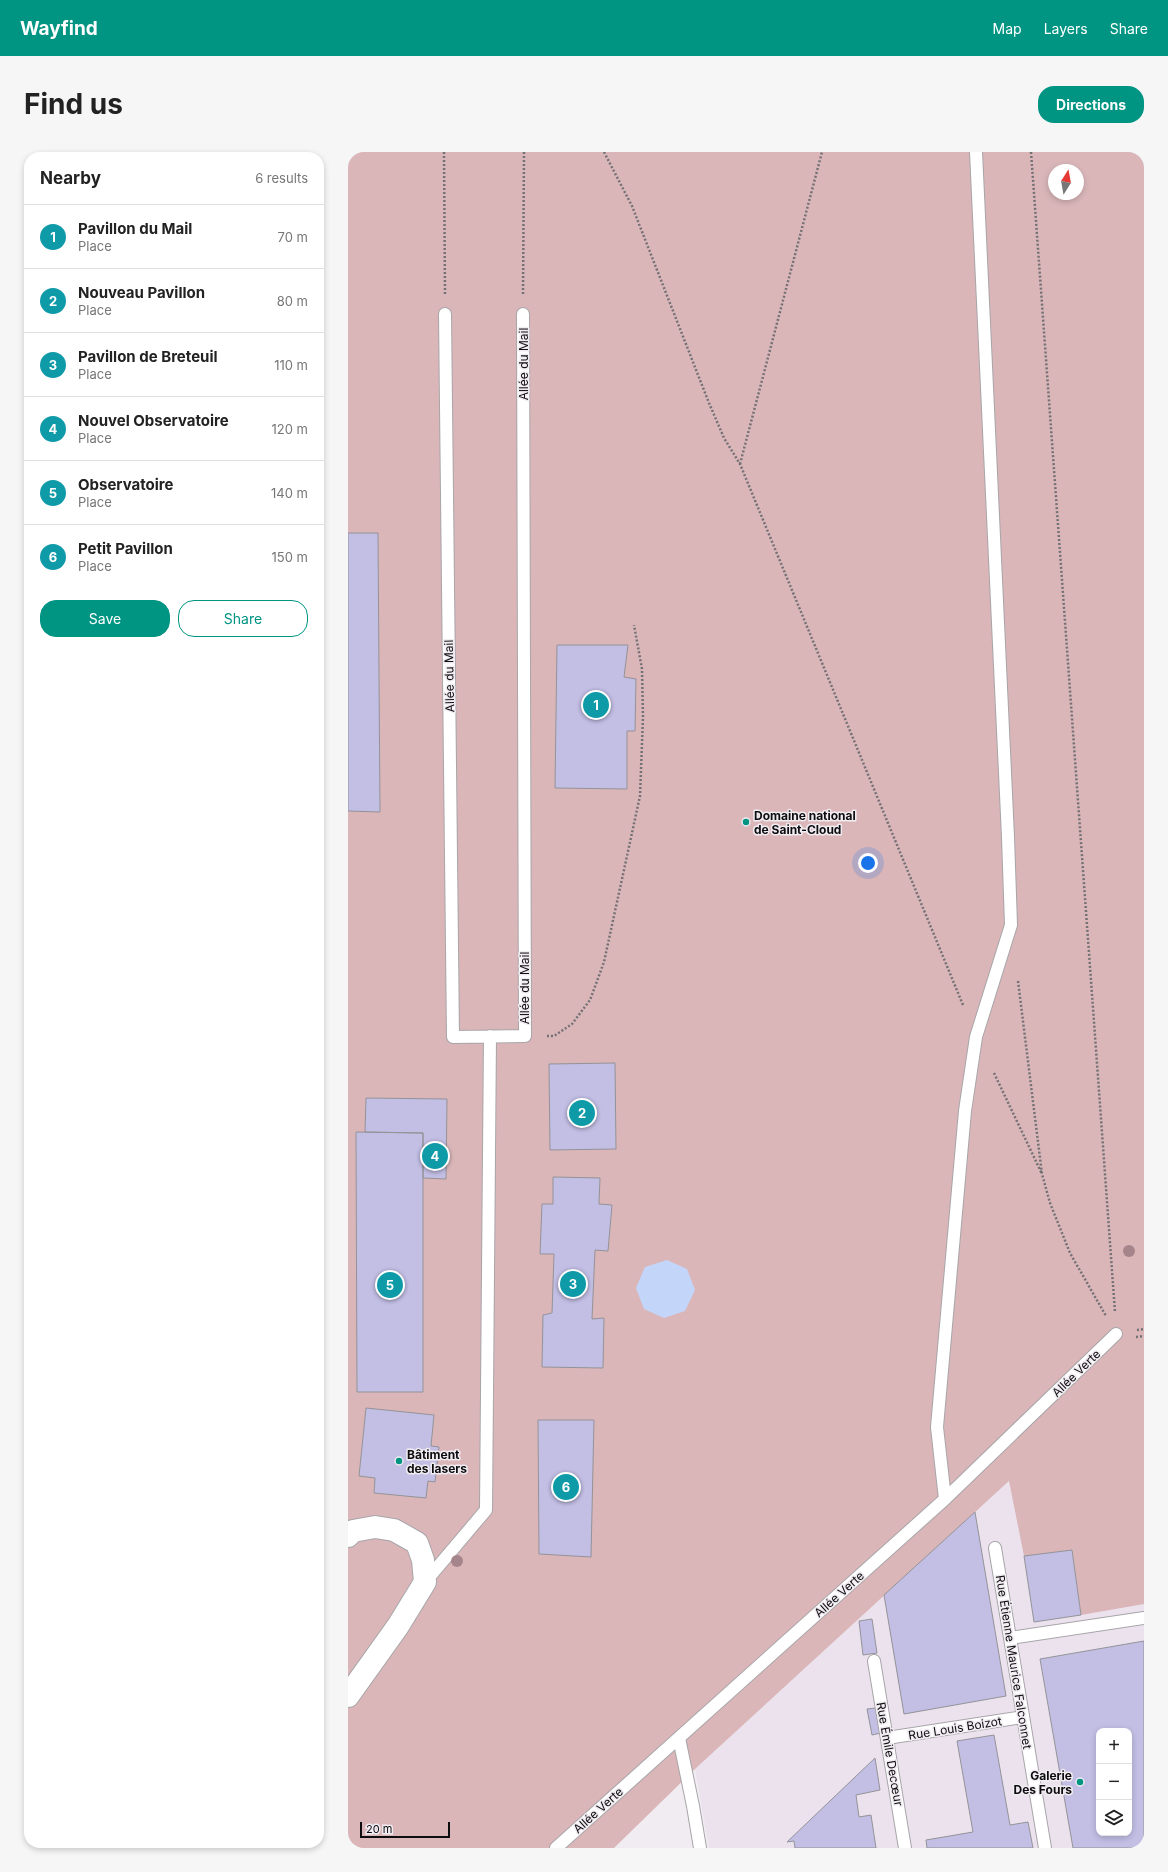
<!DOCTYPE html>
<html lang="en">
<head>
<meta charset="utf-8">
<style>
	:root { --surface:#fff; --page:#f6f6f6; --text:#222; --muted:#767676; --line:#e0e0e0; --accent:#009483 }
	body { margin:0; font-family:Inter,sans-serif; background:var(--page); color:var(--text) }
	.controls { position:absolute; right:12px; bottom:12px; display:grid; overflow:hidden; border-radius:8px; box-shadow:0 2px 6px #0003 }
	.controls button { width:36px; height:36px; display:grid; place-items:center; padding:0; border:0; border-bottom:1px solid var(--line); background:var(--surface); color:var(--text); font:20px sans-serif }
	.compass { position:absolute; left:700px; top:12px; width:36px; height:36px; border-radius:50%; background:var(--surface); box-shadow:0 2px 6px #0003; rotate:11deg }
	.scale { position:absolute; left:12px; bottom:10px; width:90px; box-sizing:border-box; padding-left:4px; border:2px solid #0d0c0e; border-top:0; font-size:11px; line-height:14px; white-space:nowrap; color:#0d0c0e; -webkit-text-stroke:3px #f0ecf1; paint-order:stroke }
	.you { position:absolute; left:520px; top:711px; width:14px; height:14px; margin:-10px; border:3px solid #fff; border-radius:50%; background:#1a73e8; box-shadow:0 0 0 6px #1a73e833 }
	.badge { display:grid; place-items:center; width:26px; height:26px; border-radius:50%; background:var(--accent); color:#fff; font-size:13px; font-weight:700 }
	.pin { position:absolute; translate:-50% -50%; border:2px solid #fff; box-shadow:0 1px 4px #0006 }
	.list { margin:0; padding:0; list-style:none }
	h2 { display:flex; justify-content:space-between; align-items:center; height:52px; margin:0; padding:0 16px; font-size:17px }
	h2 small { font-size:13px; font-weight:400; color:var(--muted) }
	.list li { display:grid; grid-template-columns:26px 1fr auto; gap:12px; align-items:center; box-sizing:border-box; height:64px; padding:0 16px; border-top:1px solid var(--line) }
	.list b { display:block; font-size:15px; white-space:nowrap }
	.list p { margin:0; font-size:13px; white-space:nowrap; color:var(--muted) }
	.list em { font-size:13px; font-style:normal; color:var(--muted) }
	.actions { display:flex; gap:8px; padding:12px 16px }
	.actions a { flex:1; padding:9px 0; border:1px solid var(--accent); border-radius:16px; text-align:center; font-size:14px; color:var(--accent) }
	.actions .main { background:var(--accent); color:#fff }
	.icon { flex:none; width:22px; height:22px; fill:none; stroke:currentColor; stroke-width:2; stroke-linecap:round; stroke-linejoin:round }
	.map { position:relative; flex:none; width:796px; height:1696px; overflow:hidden; border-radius:16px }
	header { display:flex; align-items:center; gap:24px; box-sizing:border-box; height:56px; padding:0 20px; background:var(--accent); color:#fff }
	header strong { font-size:19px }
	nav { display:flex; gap:22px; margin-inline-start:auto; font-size:14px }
	.intro { display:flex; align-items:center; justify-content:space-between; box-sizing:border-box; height:96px; padding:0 24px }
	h1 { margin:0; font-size:28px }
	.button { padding:10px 18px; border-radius:16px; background:var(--accent); color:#fff; font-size:14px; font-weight:700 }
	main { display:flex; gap:24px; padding:0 24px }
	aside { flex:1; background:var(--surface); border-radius:16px; box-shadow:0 2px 6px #0003 }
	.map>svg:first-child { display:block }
	.built { fill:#ebe2ee; fill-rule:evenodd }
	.green { fill:#dab6b9; fill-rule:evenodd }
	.water { fill:#c3d6fa }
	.building { fill:#c2bee4; stroke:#949398; fill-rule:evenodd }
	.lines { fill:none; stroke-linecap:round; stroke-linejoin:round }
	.lane-casing { stroke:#a8a5a9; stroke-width:14 }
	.street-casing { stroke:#a8a5a9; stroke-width:24 }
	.path { stroke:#747175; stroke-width:2.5; stroke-dasharray:2 2; stroke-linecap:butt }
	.lane { stroke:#fff; stroke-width:12 }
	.street { stroke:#fff; stroke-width:22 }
	.tree { fill:#a5848b }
	.poi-dot { fill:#009483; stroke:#f0ecf1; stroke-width:1.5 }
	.labels { text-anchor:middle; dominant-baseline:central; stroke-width:3; stroke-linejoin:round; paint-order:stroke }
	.street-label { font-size:12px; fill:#0d0c0e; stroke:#f0ecf1 }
	.poi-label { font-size:12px; font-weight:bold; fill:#0d0c0e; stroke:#f0ecf1; text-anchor:start }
</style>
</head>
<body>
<header>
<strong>Wayfind</strong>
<nav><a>Map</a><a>Layers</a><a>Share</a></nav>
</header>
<div class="intro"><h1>Find us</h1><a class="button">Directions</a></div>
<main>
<aside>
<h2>Nearby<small>6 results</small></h2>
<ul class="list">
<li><span class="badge" style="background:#0f9aa8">1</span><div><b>Pavillon du Mail</b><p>Place</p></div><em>70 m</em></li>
<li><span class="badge" style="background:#0f9aa8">2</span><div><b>Nouveau Pavillon</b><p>Place</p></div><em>80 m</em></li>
<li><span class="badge" style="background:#0f9aa8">3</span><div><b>Pavillon de Breteuil</b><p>Place</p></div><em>110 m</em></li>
<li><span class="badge" style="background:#0f9aa8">4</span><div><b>Nouvel Observatoire</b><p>Place</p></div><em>120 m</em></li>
<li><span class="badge" style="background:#0f9aa8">5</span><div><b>Observatoire</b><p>Place</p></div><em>140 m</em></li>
<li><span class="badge" style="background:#0f9aa8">6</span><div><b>Petit Pavillon</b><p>Place</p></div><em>150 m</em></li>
</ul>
<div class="actions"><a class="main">Save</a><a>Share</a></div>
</aside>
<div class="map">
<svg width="796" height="1696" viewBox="0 0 796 1696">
	<rect width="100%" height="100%" fill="#f0ecf1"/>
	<path class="built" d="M695 1298H796V1696H361L347 1617ZM751 1579H781V1681H751Z"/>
	<path class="green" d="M0 0H796V1452L733 1463 724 1398 676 1404 661 1329 347 1617 266 1696H0ZM706 18H730V42H706Z"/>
	<path class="water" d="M319 1108 339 1117 347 1138 337 1159 316 1166 296 1157 288 1136 297 1115Z"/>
	<path class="building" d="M0 381H30L32 660 0 659Z
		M209 493H280L276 525 288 527 287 579H279V637L207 636Z
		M267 911 268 997 202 998 201 912Z
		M18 946 99 947 98 1027 75 1026V981L17 980Z
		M8 980 75 981V1240H9Z
		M205 1025 252 1026 251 1052 264 1053 260 1099 247 1098 244 1167 256 1166 255 1216 194 1215 195 1163 204 1161 206 1102H192L194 1052H205Z
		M18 1256 86 1263 83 1294 91 1295 87 1330 80 1329 78 1346 26 1341 27 1326 11 1324Z
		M190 1268H246L243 1405 191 1402Z
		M627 1360 658 1544 556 1562 536 1443Z
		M724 1398 733 1463 686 1470 676 1404Z
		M524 1467 529 1501 515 1503 511 1469Z
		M796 1489V1696H725L692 1507ZM751 1579H781V1681H751Z
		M528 1556 533 1581 524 1583 519 1557Z
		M646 1583 662 1673 680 1670 685 1696H579L578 1688 625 1680 609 1589Z
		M527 1606 532 1638 508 1643 511 1665 523 1663 528 1696H447L446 1689 439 1690Z"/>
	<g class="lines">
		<defs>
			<path id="lane" d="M97 162 105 885 177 884 175 162
				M597 1347 589 1275 617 959 628 885 663 773 660 685 628 0
				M647 1396 697 1696
				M77 1430 138 1358 142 884
				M662 1486 796 1466
				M526 1509 557 1696
				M331 1586 345 1654 352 1696
				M539 1586 675 1565
				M208 1696 597 1347 768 1182"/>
			<path id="street" d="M0 1384 5 1379 27 1375 46 1378 69 1391 75 1408 77 1430 50 1474 0 1544"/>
		</defs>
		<use href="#lane" class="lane-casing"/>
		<use href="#street" class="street-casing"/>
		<path class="path" d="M96 0 97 142
			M256 0 284 54 361 251 376 286 392 312 615 853
			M683 0 767 1160
			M175 142 176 0
			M392 312 474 0
			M670 829 694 1022 702 1051 722 1101 758 1164
			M199 884H206L224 872 242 848 256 810 292 644 295 565 294 517 286 473
			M646 921 694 1022
			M789 1178 796 1177
			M788 1185 796 1184"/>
		<use href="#lane" class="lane"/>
		<use href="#street" class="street"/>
	</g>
	<g class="tree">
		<circle cx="781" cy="1099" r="6"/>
		<circle cx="109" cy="1409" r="6"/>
	</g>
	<g class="poi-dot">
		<circle cx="398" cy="670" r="4"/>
		<circle cx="51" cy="1309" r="4"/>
		<circle cx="732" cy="1630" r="4"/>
	</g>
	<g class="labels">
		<g class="street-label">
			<text transform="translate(175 212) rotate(-90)">Allée du Mail</text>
			<text transform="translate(101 524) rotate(-91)">Allée du Mail</text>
			<text transform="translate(176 836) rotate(-90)">Allée du Mail</text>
			<text transform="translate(728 1221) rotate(-44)">Allée Verte</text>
			<text transform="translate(491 1442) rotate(-42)">Allée Verte</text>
			<text transform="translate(666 1510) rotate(81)">Rue Étienne Maurice Falconnet</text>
			<text transform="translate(607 1576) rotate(-9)">Rue Louis Boizot</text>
			<text transform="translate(542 1602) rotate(80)">Rue Émile Decœur</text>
			<text transform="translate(250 1658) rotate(-42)">Allée Verte</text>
		</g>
		<g class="poi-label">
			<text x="406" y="663">Domaine national<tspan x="406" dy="14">de Saint-Cloud</tspan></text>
			<text x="59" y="1302">Bâtiment<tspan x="59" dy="14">des lasers</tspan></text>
			<text x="724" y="1623" text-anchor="end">Galerie<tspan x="724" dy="14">Des Fours</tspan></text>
		</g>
	</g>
</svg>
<div class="controls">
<button>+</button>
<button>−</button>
<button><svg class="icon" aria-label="layers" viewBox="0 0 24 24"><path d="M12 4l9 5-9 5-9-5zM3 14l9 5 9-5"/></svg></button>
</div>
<svg class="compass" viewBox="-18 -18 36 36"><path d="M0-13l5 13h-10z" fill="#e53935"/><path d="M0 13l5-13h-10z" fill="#767676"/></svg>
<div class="scale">20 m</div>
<div class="you"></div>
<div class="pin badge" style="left:248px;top:553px;background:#0f9aa8">1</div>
<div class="pin badge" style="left:234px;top:961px;background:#0f9aa8">2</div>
<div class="pin badge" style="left:225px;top:1132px;background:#0f9aa8">3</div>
<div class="pin badge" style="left:87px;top:1004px;background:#0f9aa8">4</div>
<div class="pin badge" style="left:42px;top:1133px;background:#0f9aa8">5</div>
<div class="pin badge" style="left:218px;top:1335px;background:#0f9aa8">6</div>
</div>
</main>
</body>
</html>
